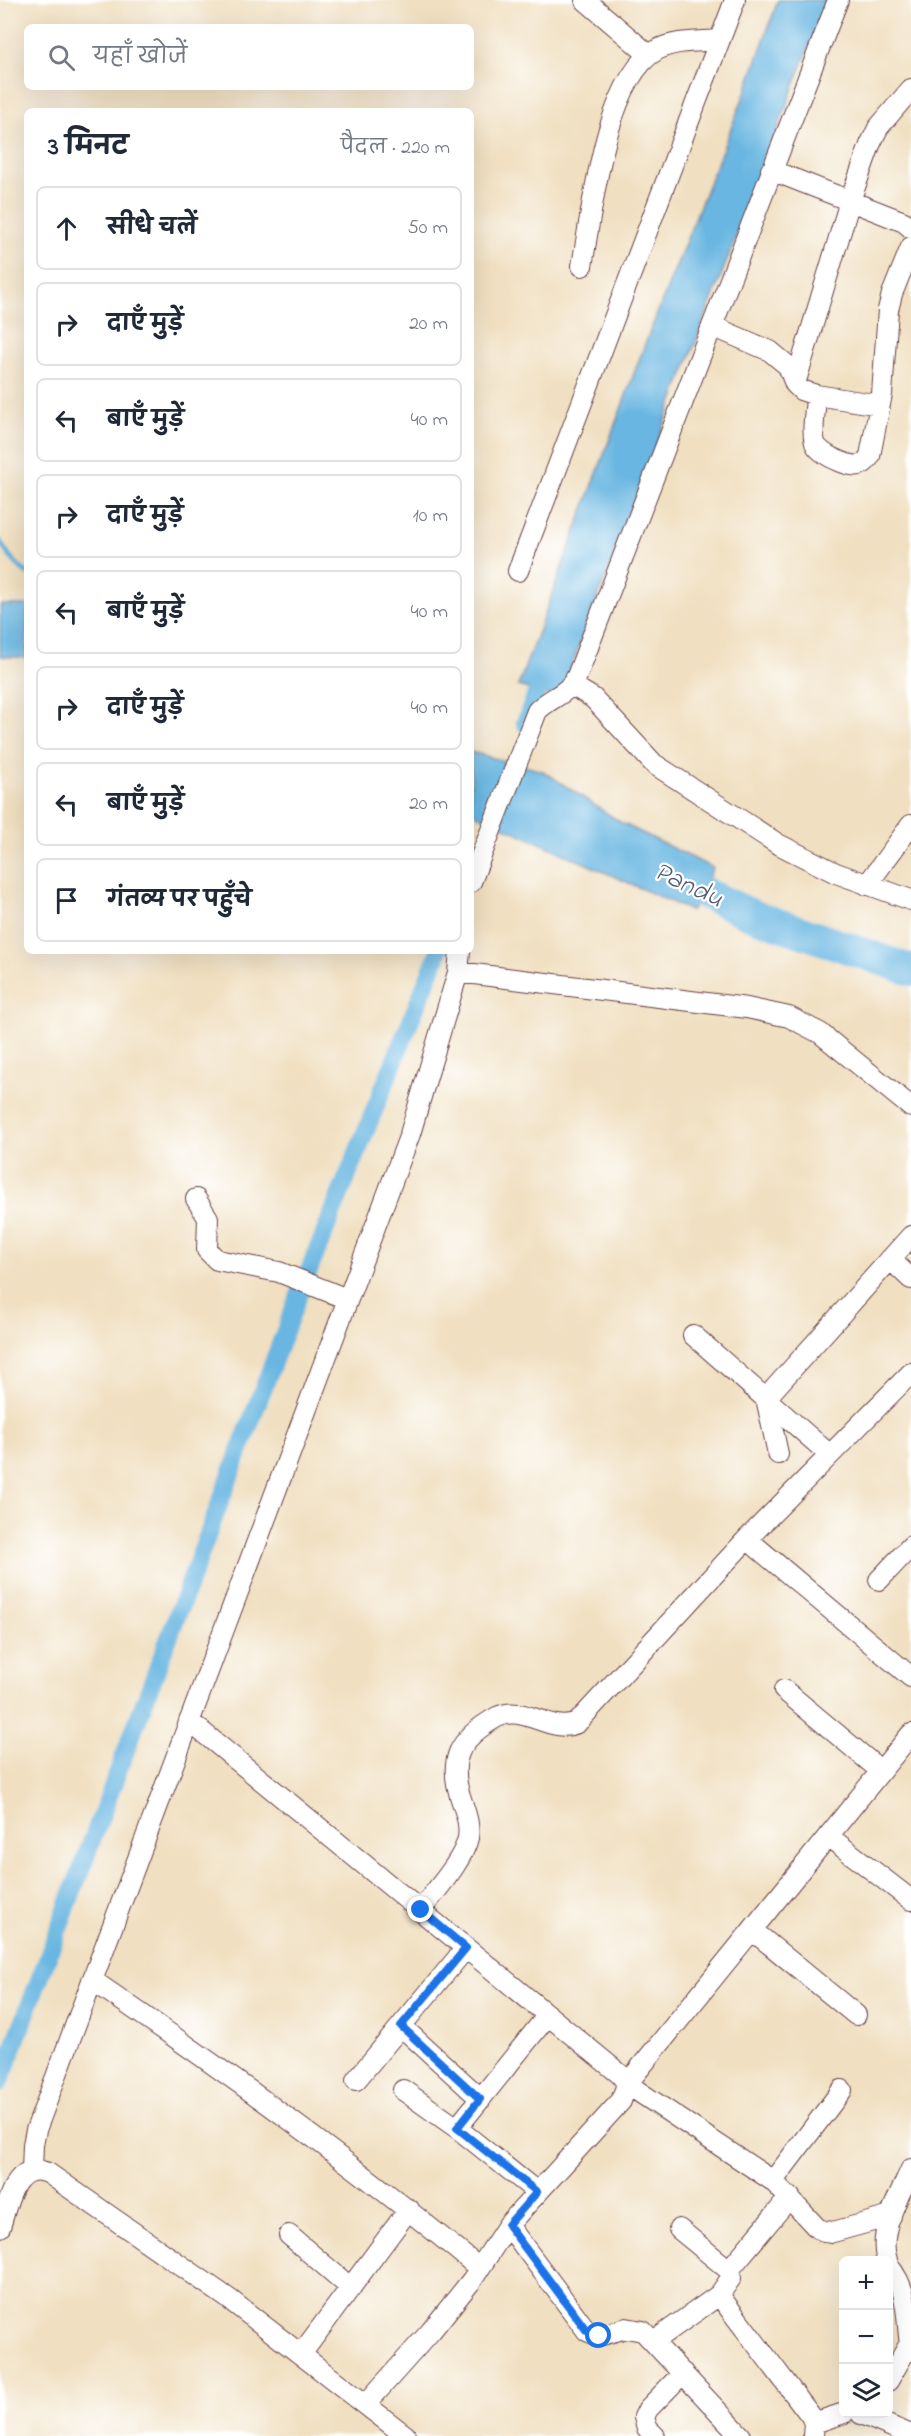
<!DOCTYPE html>
<html lang="hi">
<head>
<meta charset="utf-8">
<style>
	:root { --surface:#fff; --page:#f6f6f7; --text:#1f2937; --muted:#747a83; --line:#e0e1e3 }
	body { margin:0; font-family:"Indie Flower","Playpen Sans Deva",sans-serif; background:var(--page); color:var(--text) }
	.controls { position:absolute; right:18px; bottom:18px; display:grid; overflow:hidden; border-radius:9px; box-shadow:0 6px 24px #0002 }
	.controls button { width:54px; height:54px; display:grid; place-items:center; padding:0; border:0; border-bottom:2px solid var(--line); background:var(--surface); color:var(--text); font:30px sans-serif }
	.stop { position:absolute; width:18px; height:18px; margin:-14px; border:4px solid #1a73e8; border-radius:50%; background:#fff }
	.stop.end { background:#1a73e8; border-color:#fff; box-shadow:0 2px 6px #0008 }
	.list { margin:0; padding:0; list-style:none }
	h2 { display:flex; justify-content:space-between; align-items:center; height:78px; margin:0; padding:0 24px; font-size:26px }
	h2 small { font-size:20px; font-weight:400; color:var(--muted) }
	.list li { display:grid; grid-template-columns:39px 1fr auto; gap:18px; align-items:center; box-sizing:border-box; height:84px; margin:0 12px 12px; padding:0 12px; border:2px solid var(--line); border-radius:9px }
	.list b { display:block; font-size:22px; white-space:nowrap }
	.list em { font-size:20px; font-style:normal; color:var(--muted) }
	.icon { flex:none; width:33px; height:33px; fill:none; stroke:currentColor; stroke-width:2; stroke-linecap:round; stroke-linejoin:round }
	.map { position:relative; flex:none; width:911px; height:2436px; overflow:hidden }
	.search { position:absolute; background:var(--surface); box-shadow:0 6px 24px #0002; left:24px; top:24px; width:450px; height:66px; display:flex; align-items:center; gap:15px; box-sizing:border-box; padding:0 21px; border-radius:9px; color:var(--muted); font-size:22px }
	.panel { position:absolute; background:var(--surface); box-shadow:0 6px 24px #0002; left:24px; top:108px; width:450px; height:846px; border-radius:9px }
	.map>svg:first-child { display:block }
	.water { fill:#67b6e1; stroke:#586a86; stroke-width:1.5 }
	.lines { fill:none; stroke-linecap:round; stroke-linejoin:round }
	.stream { stroke:#67b6e1; stroke-width:5 }
	.canal { stroke:#67b6e1; stroke-width:18 }
	.river { stroke:#67b6e1; stroke-width:32 }
	.minor-casing { stroke:#633c41; stroke-width:22 }
	.minor { stroke:#fff; stroke-width:20 }
	.route { stroke:#1a73e8; stroke-width:8 }
	.labels { text-anchor:middle; dominant-baseline:central; stroke-width:4.5; stroke-linejoin:round; paint-order:stroke }
	.water-label { font-size:27px; font-style:italic; fill:#565b74; stroke:#fff }
</style>
</head>
<body>
<div class="map">
<svg width="911" height="2436" viewBox="0 0 911 2436">
	<rect width="100%" height="100%" fill="#fff"/>
	<filter id="ink" filterUnits="userSpaceOnUse"><feTurbulence type="fractalNoise" baseFrequency=".0167" numOctaves="2"/><feDisplacementMap in="SourceGraphic" scale="12" xChannelSelector="R" yChannelSelector="G"/><feConvolveMatrix kernelMatrix="1 2 1 2 8 2 1 2 1" color-interpolation-filters="sRGB"/></filter>
	<filter id="wash" filterUnits="userSpaceOnUse"><feTurbulence type="fractalNoise" baseFrequency=".008" numOctaves="4" result="noise"/><feDisplacementMap in="SourceGraphic" scale="24" xChannelSelector="R" yChannelSelector="G"/><feGaussianBlur stdDeviation="1.35" result="paint"/><feColorMatrix in="noise" values="0 0 0 0 0 0 0 0 0 0 0 0 0 0 0 0 0 1.4 0 .05"/><feComposite in="paint" operator="in"/></filter>
	<g filter="url(#wash)">
		<rect width="100%" height="100%" fill="#f0dfc0"/>
		<path class="water" d="M778 0H827L559 698 518 686 645 344 747 88Z
			M0 605H27V658L0 656Z
			M471 752 543 771 620 822 713 868 691 911 471 812Z"/>
		<g class="lines">
			<path class="stream" d="M0 541C6 554 16 564 27 573"/>
			<path class="canal" d="M525 723 545 670
				M0 2083 293 1310 439 951"/>
			<path class="river" d="M663 874 752 915 911 970"/>
		</g>
	</g>
	<g filter="url(#ink)">
		<g class="lines">
			<defs>
				<path id="minor" d="M585 0 649 55
					M771 170 904 222 911 228
					M582 266C592 211 605 79 657 50 675 40 700 42 720 40
					M712 326 770 351 788 366 795 384 801 390 816 395C816 409 811 429 815 443 819 454 849 468 860 465 865 464 867 460 870 456L882 394 888 310 892 294 911 247
					M795 384 850 201 870 145 878 128 911 89
					M816 395 880 405
					M518 571 735 0
					M573 686 593 698 654 764 778 844 836 873 911 900
					M471 882 537 711C550 697 568 695 577 676L838 0
					M867 885 911 825
					M458 972 747 1008 789 1017 820 1033 911 1107
					M196 1199 208 1218 207 1250 217 1260 279 1272 347 1299
					M890 1259 911 1279
					M693 1335 830 1455
					M778 1454 766 1398 911 1236
					M747 1539 911 1677
					M879 1580 911 1546
					M784 1690 881 1771
					M189 1721 621 2075 627 2084 621 2101 508 2225 472 2280 431 2331 366 2404
					M828 1836 911 1900
					M421 1910C435 1891 463 1861 468 1838 470 1825 466 1814 462 1802 447 1760 458 1739 497 1717 524 1703 551 1735 577 1723L747 1539 911 1373
					M752 1930 856 2015
					M466 1948 401 2026 481 2099
					M92 1980C225 2071 356 2165 479 2268
					M356 2080 401 2026
					M403 2090 457 2128 537 2192
					M457 2128 548 2015
					M32 2170 33 2145 36 2130 410 1134 458 972 460 951
					M773 2181 842 2090
					M891 2216 833 2232 824 2231 817 2228 773 2181 627 2084 911 1734
					M508 2225 587 2331 599 2336 626 2328 643 2331 741 2436
					M0 2227C8 2203 14 2160 48 2173L229 2299 406 2436
					M289 2235 351 2288
					M887 2260C877 2232 900 2195 911 2169
					M888 2265C911 2293 905 2318 911 2351
					M729 2270 790 2197
					M719 2295 811 2416 814 2423 813 2436
					M654 2341 719 2295 731 2278 729 2270 679 2229
					M302 2353 409 2209
					M888 2381 910 2343
					M861 2414 911 2435
					M814 2423 844 2413
					M655 2436 647 2428 644 2417 648 2409 683 2373"/>
			</defs>
			<use href="#minor" class="minor-casing"/>
			<use href="#minor" class="minor"/>
		</g>
	</g>
	<g class="lines" filter="url(#ink)">
		<path class="route" d="M421 1910 466 1948 401 2026 480 2099 457 2128 537 2192 508 2225 587 2331 599 2336"/>
	</g>
	<g class="labels">
		<g class="water-label">
			<text transform="translate(688 886) rotate(25)">Pandu</text>
		</g>
	</g>
</svg>
<div class="controls">
<button>+</button>
<button>−</button>
<button><svg class="icon" aria-label="layers" viewBox="0 0 24 24"><path d="M12 4l9 5-9 5-9-5zM3 14l9 5 9-5"/></svg></button>
</div>
<div class="stop" style="left:599px;top:2336px"></div>
<div class="stop end" style="left:421px;top:1910px"></div>
<div class="search"><svg class="icon" aria-label="search" viewBox="0 0 24 24"><circle cx="10" cy="10" r="6"/><path d="M15 15l6 6"/></svg>यहाँ खोजें</div>
<section class="panel">
<h2>3 मिनट<small>पैदल · 220 m</small></h2>
<ul class="list">
<li><svg class="icon" aria-label="ahead" viewBox="0 0 24 24"><path d="M12 20V5M6 11l6-6 6 6"/></svg><div><b>सीधे चलें</b></div><em>50 m</em></li>
<li><svg class="icon" aria-label="right" viewBox="0 0 24 24"><path d="M7 20v-9h11M14 6l5 5-5 5"/></svg><div><b>दाएँ मुड़ें</b></div><em>20 m</em></li>
<li><svg class="icon" aria-label="left" viewBox="0 0 24 24"><path d="M17 20v-9H6M10 6l-5 5 5 5"/></svg><div><b>बाएँ मुड़ें</b></div><em>40 m</em></li>
<li><svg class="icon" aria-label="right" viewBox="0 0 24 24"><path d="M7 20v-9h11M14 6l5 5-5 5"/></svg><div><b>दाएँ मुड़ें</b></div><em>10 m</em></li>
<li><svg class="icon" aria-label="left" viewBox="0 0 24 24"><path d="M17 20v-9H6M10 6l-5 5 5 5"/></svg><div><b>बाएँ मुड़ें</b></div><em>40 m</em></li>
<li><svg class="icon" aria-label="right" viewBox="0 0 24 24"><path d="M7 20v-9h11M14 6l5 5-5 5"/></svg><div><b>दाएँ मुड़ें</b></div><em>40 m</em></li>
<li><svg class="icon" aria-label="left" viewBox="0 0 24 24"><path d="M17 20v-9H6M10 6l-5 5 5 5"/></svg><div><b>बाएँ मुड़ें</b></div><em>20 m</em></li>
<li><svg class="icon" aria-label="arrive" viewBox="0 0 24 24"><path d="M6 21V4h12l-3 4 3 4H6"/></svg><div><b>गंतव्य पर पहुँचे</b></div></li>
</ul>
</section>
</div>
</body>
</html>
